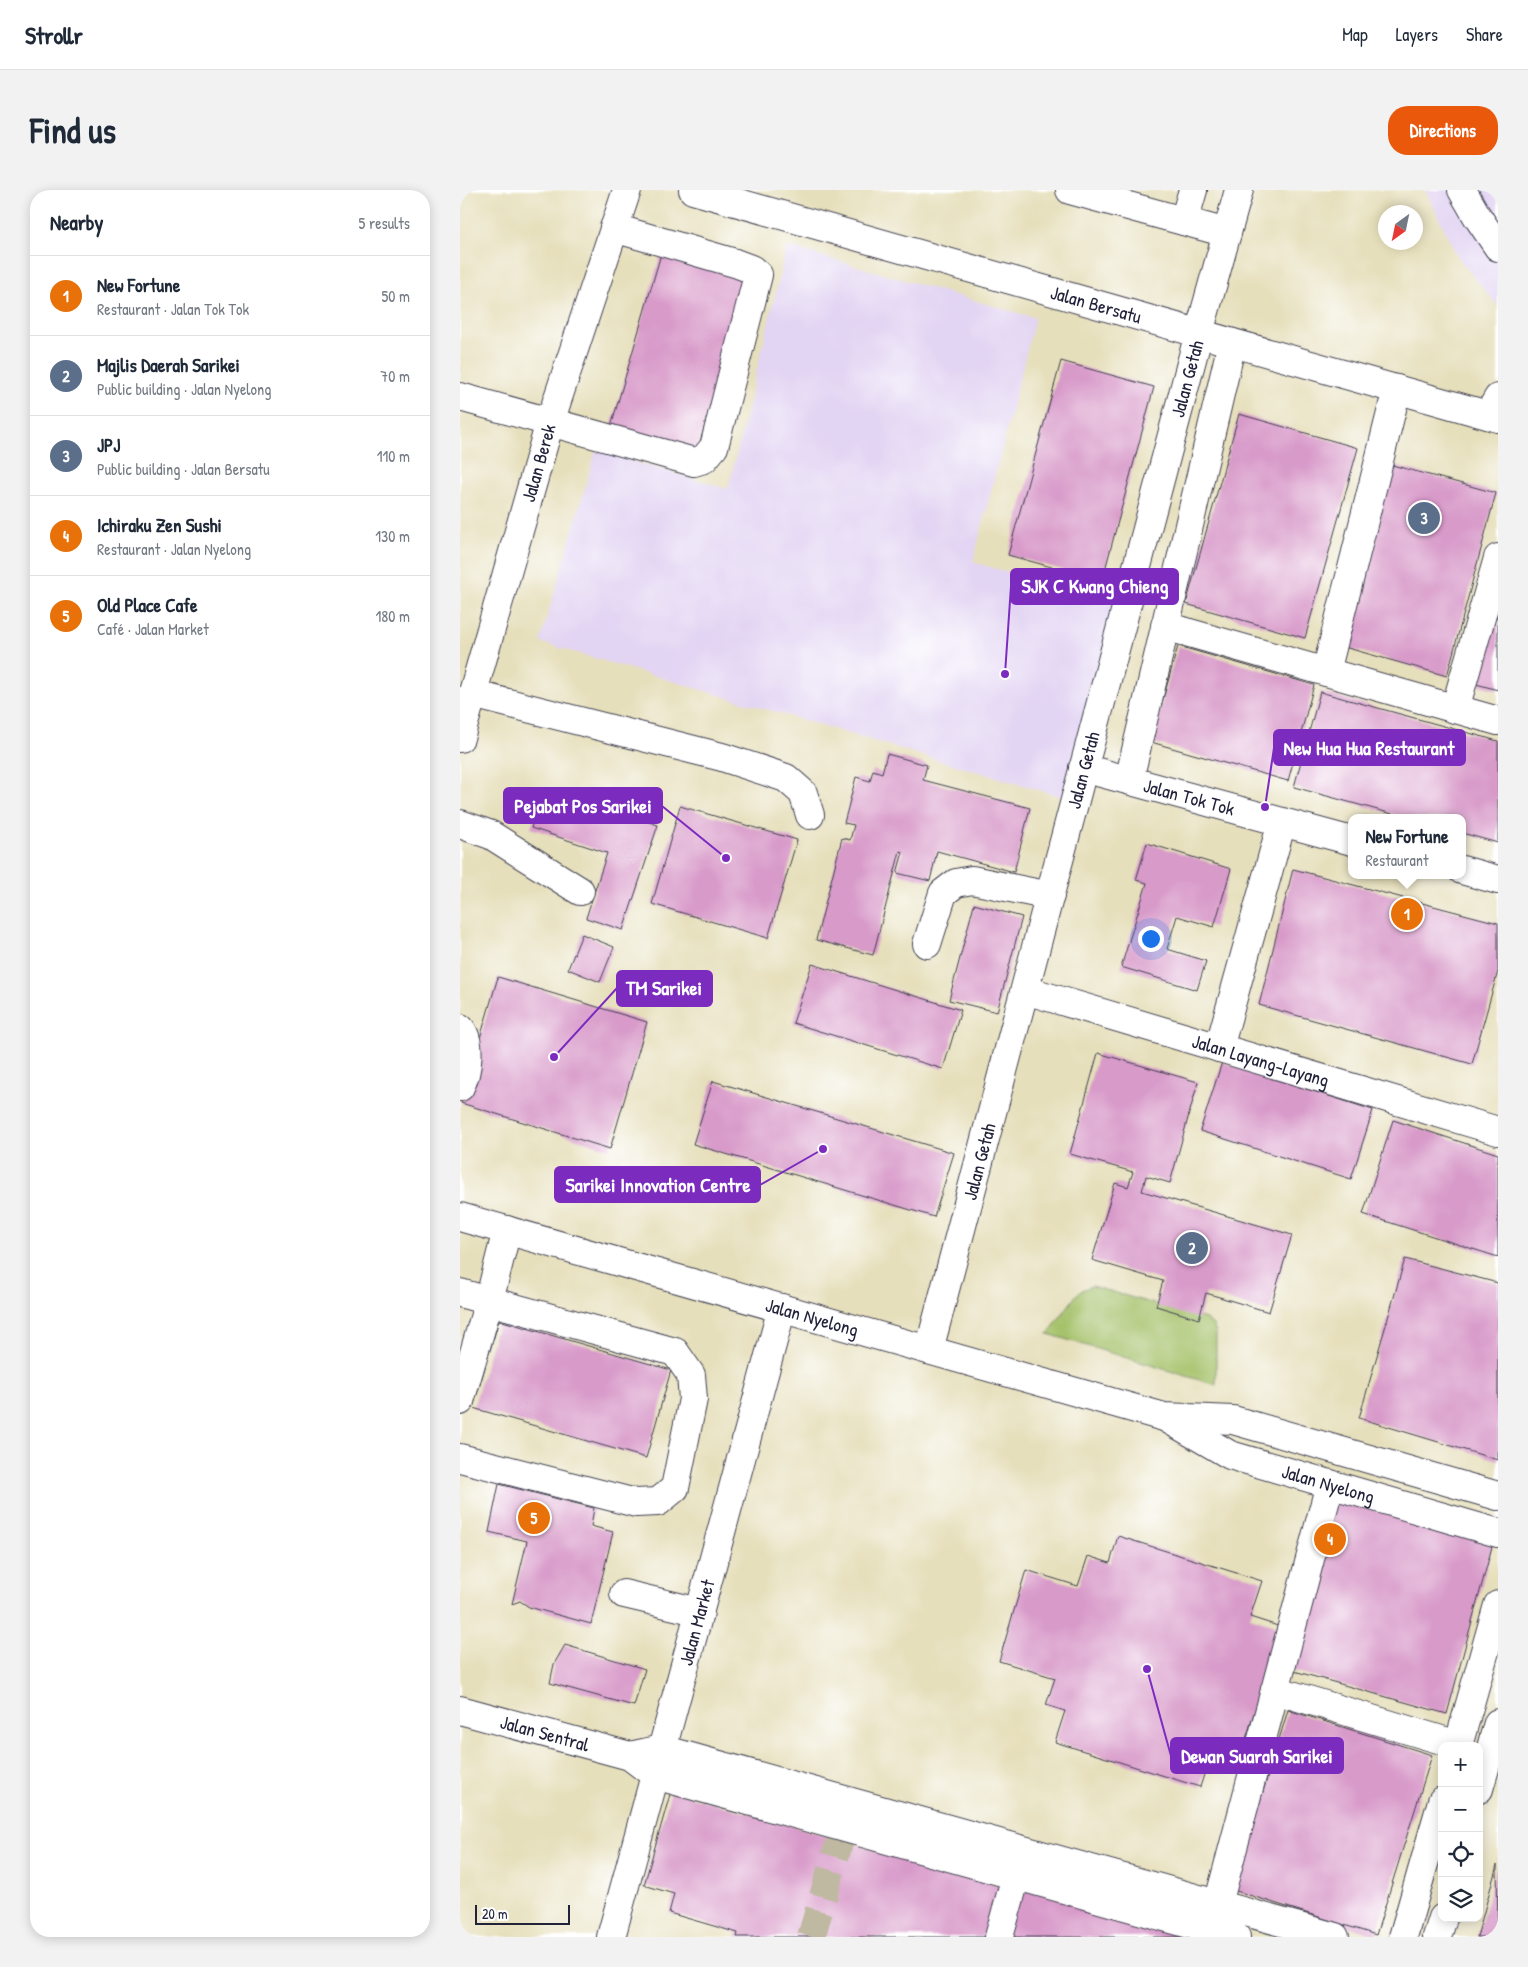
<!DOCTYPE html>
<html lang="en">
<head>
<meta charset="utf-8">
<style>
	:root { --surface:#fff; --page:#f2f2f3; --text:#1f2937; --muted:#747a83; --line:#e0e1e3; --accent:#ea580c }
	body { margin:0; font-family:"Patrick Hand",sans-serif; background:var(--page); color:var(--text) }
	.controls { position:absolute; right:15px; bottom:15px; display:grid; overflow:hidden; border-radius:10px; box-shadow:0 2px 12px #0003 }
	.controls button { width:45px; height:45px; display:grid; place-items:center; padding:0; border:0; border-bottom:1px solid var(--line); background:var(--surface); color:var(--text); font:25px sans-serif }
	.compass { position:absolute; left:918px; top:15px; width:45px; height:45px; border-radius:50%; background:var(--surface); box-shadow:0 2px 12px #0003; rotate:213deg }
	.scale { position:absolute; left:15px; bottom:12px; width:95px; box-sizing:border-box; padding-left:5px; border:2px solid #22223b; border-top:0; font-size:14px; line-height:18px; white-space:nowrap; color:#22223b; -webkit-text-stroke:4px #fff; paint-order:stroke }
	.you { position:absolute; left:690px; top:748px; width:18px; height:18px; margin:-12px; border:4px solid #fff; border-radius:50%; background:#1a73e8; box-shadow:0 0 0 8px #1a73e833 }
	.badge { display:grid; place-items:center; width:32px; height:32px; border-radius:50%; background:var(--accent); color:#fff; font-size:16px; font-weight:700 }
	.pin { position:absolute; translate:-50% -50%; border:2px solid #fff; box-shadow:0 1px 5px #0006 }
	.popup { position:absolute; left:888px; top:624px; width:118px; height:65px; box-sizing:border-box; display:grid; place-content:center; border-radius:10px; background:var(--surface); filter:drop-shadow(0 1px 4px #0005); font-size:16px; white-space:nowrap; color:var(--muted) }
	.popup b { font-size:19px; color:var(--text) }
	.popup::after { content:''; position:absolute; left:50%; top:100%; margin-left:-10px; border:10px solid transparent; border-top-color:var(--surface) }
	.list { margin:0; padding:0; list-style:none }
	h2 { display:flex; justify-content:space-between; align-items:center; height:65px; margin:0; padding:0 20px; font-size:21px }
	h2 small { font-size:16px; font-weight:400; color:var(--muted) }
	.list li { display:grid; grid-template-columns:32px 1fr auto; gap:15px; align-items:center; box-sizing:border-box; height:80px; padding:0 20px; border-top:1px solid var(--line) }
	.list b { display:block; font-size:19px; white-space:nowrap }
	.list p { margin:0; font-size:16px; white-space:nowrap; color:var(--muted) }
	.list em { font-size:16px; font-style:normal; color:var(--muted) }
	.icon { flex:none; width:28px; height:28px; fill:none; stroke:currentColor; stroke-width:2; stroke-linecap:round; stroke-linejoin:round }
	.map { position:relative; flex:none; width:1038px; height:1747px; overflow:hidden; border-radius:20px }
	header { display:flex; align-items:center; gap:30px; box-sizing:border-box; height:70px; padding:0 25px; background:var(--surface); border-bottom:1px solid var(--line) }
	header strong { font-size:24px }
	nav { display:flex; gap:28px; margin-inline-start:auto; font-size:18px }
	.intro { display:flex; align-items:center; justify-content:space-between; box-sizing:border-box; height:120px; padding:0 30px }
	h1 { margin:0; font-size:35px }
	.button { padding:12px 22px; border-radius:20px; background:var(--accent); color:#fff; font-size:18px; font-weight:700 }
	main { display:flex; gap:30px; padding:0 30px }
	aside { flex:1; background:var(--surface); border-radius:20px; box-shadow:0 2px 12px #0003 }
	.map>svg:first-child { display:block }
	.built { fill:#e2d4f3 }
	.green { fill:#a4c169; stroke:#637252 }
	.building { fill:#d89ac9 }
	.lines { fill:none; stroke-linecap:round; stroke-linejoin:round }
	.minor-tunnel { stroke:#bfb9a1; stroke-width:28; stroke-dasharray:28 14; stroke-linecap:butt }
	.minor-casing { stroke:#3f3e4e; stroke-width:30 }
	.major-casing { stroke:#3f3e4e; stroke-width:30 }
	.minor { stroke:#fff; stroke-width:28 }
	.major { stroke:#fff; stroke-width:28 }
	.labels { text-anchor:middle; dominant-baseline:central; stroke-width:4; stroke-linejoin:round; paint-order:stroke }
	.street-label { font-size:19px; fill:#22223b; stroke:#fff }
	.leader { fill:none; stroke:#7b2cbf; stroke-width:2 }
	.callout-dot { fill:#7b2cbf; stroke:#fff; stroke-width:2 }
	.callout { fill:#7b2cbf; stroke:#7b2cbf; stroke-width:2 }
	.callout-label { font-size:20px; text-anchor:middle; font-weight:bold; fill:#fff }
</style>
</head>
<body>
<header>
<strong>Strollr</strong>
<nav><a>Map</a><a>Layers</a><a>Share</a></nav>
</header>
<div class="intro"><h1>Find us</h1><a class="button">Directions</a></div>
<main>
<aside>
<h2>Nearby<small>5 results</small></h2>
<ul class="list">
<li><span class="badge" style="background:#e8710a">1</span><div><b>New Fortune</b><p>Restaurant · Jalan Tok Tok</p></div><em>50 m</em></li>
<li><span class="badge" style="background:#5c6f8a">2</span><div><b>Majlis Daerah Sarikei</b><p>Public building · Jalan Nyelong</p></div><em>70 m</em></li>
<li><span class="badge" style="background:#5c6f8a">3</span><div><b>JPJ</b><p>Public building · Jalan Bersatu</p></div><em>110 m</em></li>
<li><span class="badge" style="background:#e8710a">4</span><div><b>Ichiraku Zen Sushi</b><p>Restaurant · Jalan Nyelong</p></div><em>130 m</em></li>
<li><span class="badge" style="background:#e8710a">5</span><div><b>Old Place Cafe</b><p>Café · Jalan Market</p></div><em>180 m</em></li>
</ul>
</aside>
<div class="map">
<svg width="1038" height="1747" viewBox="0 0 1038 1747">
	<rect width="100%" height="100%" fill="#fff"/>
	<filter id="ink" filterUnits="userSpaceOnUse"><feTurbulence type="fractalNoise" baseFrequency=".02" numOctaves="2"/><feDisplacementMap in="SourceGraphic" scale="10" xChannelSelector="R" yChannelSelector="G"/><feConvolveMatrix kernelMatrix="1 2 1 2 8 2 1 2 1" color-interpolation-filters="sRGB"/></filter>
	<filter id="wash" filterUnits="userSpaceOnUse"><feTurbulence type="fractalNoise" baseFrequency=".0096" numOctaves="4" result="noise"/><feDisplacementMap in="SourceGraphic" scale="20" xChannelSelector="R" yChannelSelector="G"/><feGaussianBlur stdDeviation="1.12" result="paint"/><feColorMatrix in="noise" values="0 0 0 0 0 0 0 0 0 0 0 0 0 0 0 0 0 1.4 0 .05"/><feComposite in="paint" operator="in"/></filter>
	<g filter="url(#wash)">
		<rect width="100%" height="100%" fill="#e6dfbb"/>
		<path class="built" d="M965 0H1038V116L999 69Z
			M327 56 575 128 513 372 660 416 603 607 80 452 136 260 268 299Z"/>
		<path class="green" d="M632 1096 746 1129 753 1135 756 1143V1195L588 1144 617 1104 624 1099Z"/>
		<g id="blocks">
			<path class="building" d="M203 57 290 83 235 269 149 243Z
				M601 171 694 197 642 391 548 365Z
				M779 224 898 258 845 448 726 414Z
				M932 275 1036 303 987 486 884 457Z
				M1038 387V500L1009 492Z
				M718 456 854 495 828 591 691 552Z
				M860 502 1038 551V653L1002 643V628H947L834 597Z
				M427 564 467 575 463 590 570 618 554 682 477 661 470 691 437 683 443 662 440 661 413 765 356 750 382 648 390 650 394 635 384 633 396 587 410 591 413 580 422 583Z
				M84 598 198 635 163 740 126 728 147 663 71 638Z
				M220 616 337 650 308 748 192 714Z
				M687 653 771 679 754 737 717 726 707 759 746 771 737 800 661 777 687 693 676 690Z
				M833 679 1038 733V781L1012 874 799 815Z
				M514 714 562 727 537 822 489 810Z
				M122 744 154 757 140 792 108 779Z
				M352 774 501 820 483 879 333 833Z
				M38 787 187 832 150 959 1 913Z
				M638 863 738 892 710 993 686 986 682 1001 832 1045 809 1122 746 1103 739 1129 696 1116 703 1091 632 1070 655 993 668 997 673 982 610 964Z
				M762 872 913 920 891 989 740 941Z
				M253 891 494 963 474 1027 233 954Z
				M933 930 1038 964V1067L903 1024Z
				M945 1069 1038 1093V1270L899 1228Z
				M39 1130 211 1180 186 1268 13 1218Z
				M39 1294 134 1318 131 1336 153 1342 131 1434 69 1417 60 1411 52 1414 67 1351 29 1342Z
				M873 1309 1033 1353 987 1524 827 1479Z
				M658 1346 802 1391 790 1427 821 1437 779 1571 751 1563 740 1597 595 1552 605 1521 586 1515 595 1488 539 1471 566 1380 618 1396 628 1366 650 1373Z
				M105 1455 185 1479 174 1516 90 1493 94 1474Z
				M828 1520 972 1565 916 1745 773 1700Z
				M211 1601 549 1698 535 1747H277L278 1743 209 1723 214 1704 184 1695Z
				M1037 1675 1038 1747H1017Z
				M557 1696 729 1747H543Z"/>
		</g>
	</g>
	<g filter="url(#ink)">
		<use href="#blocks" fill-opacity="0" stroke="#3f3e4e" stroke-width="1"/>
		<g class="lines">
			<path class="minor-tunnel" d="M351 1747 380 1650"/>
			<defs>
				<g id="minor">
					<path d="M610 0 767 43"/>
					<path d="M1002 0 1017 26 1038 57"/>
					<path d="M724 31 733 0"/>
					<path d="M0 207 234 272 244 269 254 257 298 85 291 79 275 73 154 38"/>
					<path d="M1028 225 1038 208"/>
					<path d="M705 436 1038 531"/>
					<path d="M866 482 937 199"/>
					<path d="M12 504 262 567 326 588 343 603 350 625"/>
					<path d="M995 519 1038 368"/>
					<path id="s1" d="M0 548 90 232 167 0"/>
					<path id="s2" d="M623 578 892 651"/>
					<path d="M669 590 772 153"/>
					<path d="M0 634 31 645 120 701"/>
					<path d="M1002 680 1038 690"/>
					<path d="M467 754 483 703 496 693 512 690 590 706"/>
					<path id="s3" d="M565 800 1038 941"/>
					<path d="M0 838C12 851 8 882 0 897"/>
					<path d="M759 858 822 632"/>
					<path d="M0 1103 215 1162 231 1185 233 1209 215 1298 198 1312 176 1313 0 1268"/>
					<path id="s4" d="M469 1160 739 143 779 0"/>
					<path d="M0 1211 29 1111 47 1040"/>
					<path d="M164 1404 240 1422"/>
					<path d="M815 1500 998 1555"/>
					<path id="s5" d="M0 1520 170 1566 195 1585 776 1747"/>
					<path d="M998 1556 1038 1415"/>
					<path d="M170 1566 202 1559 875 1747"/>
					<path d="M1019 1599 1038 1533"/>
					<path d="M758 1714 870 1294"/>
					<path id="s6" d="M151 1747 322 1118"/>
					<path d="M539 1747 556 1686"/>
					<path d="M943 1747 982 1611"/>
					<path d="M977 1747 983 1728"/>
				</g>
				<g id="major">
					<path id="s7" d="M233 0 1038 228"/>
					<path id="s8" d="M0 1027 704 1227 773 1230 1038 1306"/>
					<path id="s9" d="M708 1229 770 1265 1038 1343"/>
				</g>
			</defs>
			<use href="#minor" class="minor-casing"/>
			<use href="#major" class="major-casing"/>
			<use href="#minor" class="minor"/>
			<use href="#major" class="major"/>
		</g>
	</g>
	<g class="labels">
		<g class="street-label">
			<text stroke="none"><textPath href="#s7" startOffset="419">Jalan Bersatu</textPath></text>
			<text stroke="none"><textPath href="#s4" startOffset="1005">Jalan Getah</textPath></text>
			<text stroke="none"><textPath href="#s1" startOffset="286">Jalan Berek</textPath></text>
			<text stroke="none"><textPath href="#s4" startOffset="600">Jalan Getah</textPath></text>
			<text stroke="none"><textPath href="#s2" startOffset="110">Jalan Tok Tok</textPath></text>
			<text stroke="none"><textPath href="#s3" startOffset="246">Jalan Layang-Layang</textPath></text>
			<text stroke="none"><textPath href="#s4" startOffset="195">Jalan Getah</textPath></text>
			<text stroke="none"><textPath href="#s8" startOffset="366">Jalan Nyelong</textPath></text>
			<text stroke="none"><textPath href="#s9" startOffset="174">Jalan Nyelong</textPath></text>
			<text stroke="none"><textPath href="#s6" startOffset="326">Jalan Market</textPath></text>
			<text stroke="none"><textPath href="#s5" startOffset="88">Jalan Sentral</textPath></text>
		</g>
	</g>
	<path class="leader" d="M545 484L551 396M805 617L814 558M266 668L202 616M94 867L157 798M363 959L300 995M687 1479L711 1566"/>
	<g class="callout-dot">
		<circle cx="545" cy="484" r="5"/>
		<circle cx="805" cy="617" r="5"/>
		<circle cx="266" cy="668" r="5"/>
		<circle cx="94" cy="867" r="5"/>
		<circle cx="363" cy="959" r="5"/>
		<circle cx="687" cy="1479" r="5"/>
	</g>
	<g class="callout">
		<rect x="551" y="379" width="167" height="35" rx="5"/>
		<rect x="814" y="540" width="191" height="35" rx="5"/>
		<rect x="44" y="598" width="158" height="35" rx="5"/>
		<rect x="157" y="781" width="95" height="35" rx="5"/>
		<rect x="95" y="977" width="205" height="35" rx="5"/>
		<rect x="711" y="1548" width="172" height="35" rx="5"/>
	</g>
	<g class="callout-label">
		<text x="635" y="403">SJK C Kwang Chieng</text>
		<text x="909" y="565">New Hua Hua Restaurant</text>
		<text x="123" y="623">Pejabat Pos Sarikei</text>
		<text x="204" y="805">TM Sarikei</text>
		<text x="198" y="1002">Sarikei Innovation Centre</text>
		<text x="797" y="1573">Dewan Suarah Sarikei</text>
	</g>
</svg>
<div class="controls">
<button>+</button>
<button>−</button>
<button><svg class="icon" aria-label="locate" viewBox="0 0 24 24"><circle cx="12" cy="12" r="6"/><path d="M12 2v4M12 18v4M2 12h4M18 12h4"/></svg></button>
<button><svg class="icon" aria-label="layers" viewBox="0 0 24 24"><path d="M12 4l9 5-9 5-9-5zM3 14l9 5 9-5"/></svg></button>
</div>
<svg class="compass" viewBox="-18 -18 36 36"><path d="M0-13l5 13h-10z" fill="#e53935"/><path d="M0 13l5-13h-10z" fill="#747a83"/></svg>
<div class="scale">20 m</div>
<div class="you"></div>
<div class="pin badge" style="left:947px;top:724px;background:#e8710a">1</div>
<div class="popup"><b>New Fortune</b>Restaurant</div>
<div class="pin badge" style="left:732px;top:1058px;background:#5c6f8a">2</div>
<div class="pin badge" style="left:964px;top:328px;background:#5c6f8a">3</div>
<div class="pin badge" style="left:870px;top:1349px;background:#e8710a">4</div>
<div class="pin badge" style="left:74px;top:1328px;background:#e8710a">5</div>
</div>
</main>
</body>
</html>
